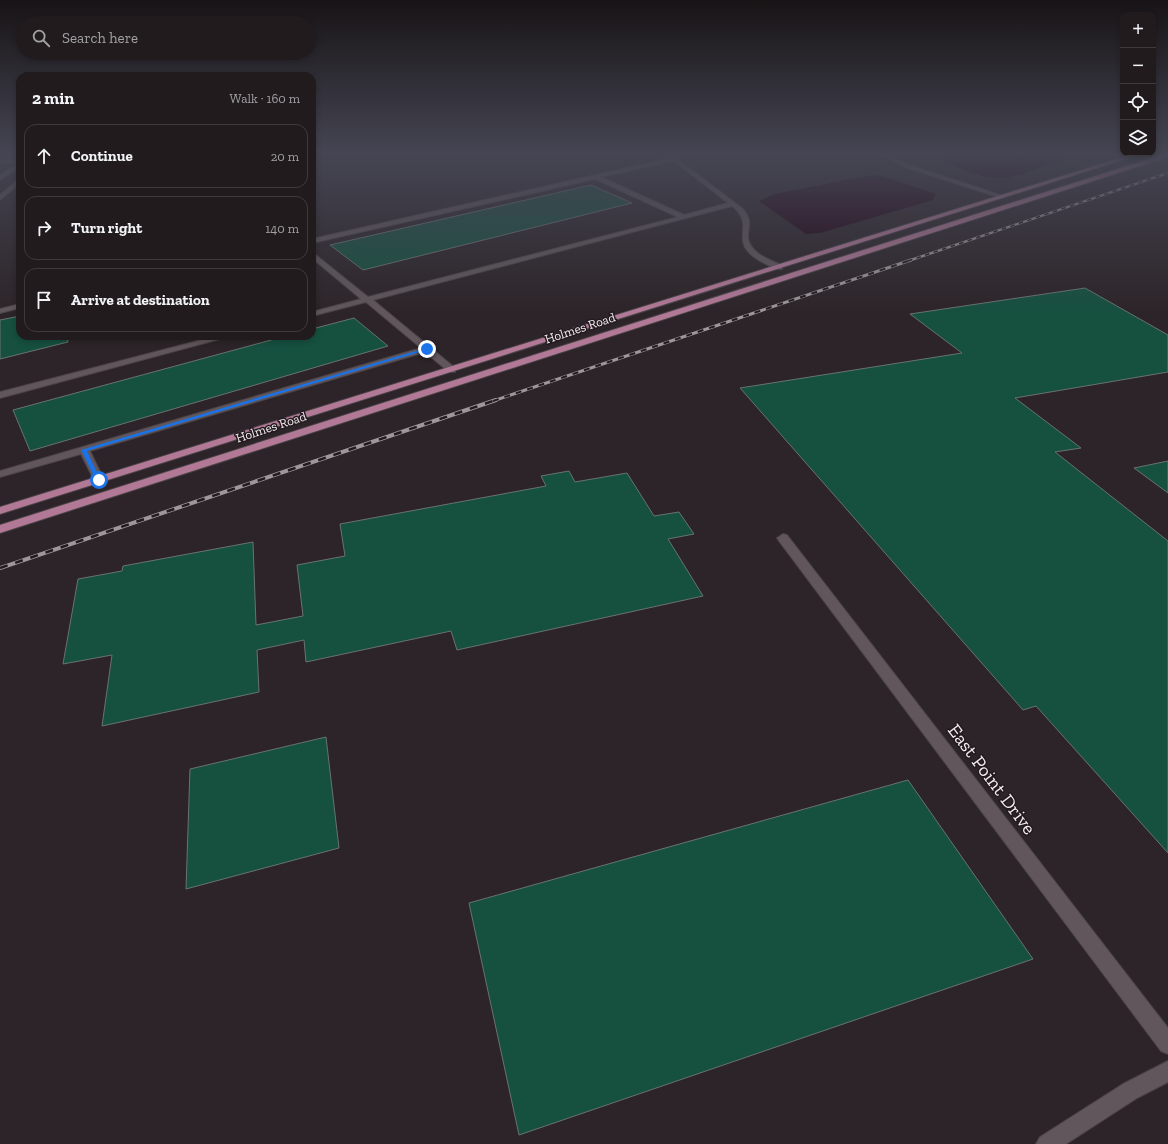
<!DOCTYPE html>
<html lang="en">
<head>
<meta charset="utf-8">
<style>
	:root { --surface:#211b1e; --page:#292427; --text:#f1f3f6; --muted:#a2a1a4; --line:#3e393c }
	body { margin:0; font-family:"Zilla Slab",serif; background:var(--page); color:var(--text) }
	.controls { position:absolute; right:12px; top:12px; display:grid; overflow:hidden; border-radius:8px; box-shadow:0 2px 6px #0003 }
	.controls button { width:36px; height:36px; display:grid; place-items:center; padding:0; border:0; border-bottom:1px solid var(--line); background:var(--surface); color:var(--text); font:20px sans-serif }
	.stop { position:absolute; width:12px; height:12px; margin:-9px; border:3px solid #1a73e8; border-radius:50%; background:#fff }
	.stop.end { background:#1a73e8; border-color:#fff; box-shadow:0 1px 4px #0008 }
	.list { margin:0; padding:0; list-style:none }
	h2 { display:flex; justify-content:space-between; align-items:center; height:52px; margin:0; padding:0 16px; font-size:17px }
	h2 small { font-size:13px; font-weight:400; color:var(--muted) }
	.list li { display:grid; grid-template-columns:26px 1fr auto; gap:12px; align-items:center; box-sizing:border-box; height:64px; margin:0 8px 8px; padding:0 8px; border:1px solid var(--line); border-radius:12px }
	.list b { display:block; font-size:15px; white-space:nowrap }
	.list em { font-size:13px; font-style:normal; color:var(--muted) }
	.icon { flex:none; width:22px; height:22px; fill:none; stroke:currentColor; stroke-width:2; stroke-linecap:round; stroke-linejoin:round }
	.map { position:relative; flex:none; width:1168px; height:1144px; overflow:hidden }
	.search { position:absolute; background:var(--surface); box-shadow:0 2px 6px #0003; left:16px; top:16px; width:300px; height:44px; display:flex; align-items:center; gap:10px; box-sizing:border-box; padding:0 14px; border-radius:22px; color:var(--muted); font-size:15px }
	.panel { position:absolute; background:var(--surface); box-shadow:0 2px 6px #0003; left:16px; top:72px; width:300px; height:268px; border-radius:12px }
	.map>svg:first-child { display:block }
	.water { fill:#200113 }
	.building { fill:#16503f; stroke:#69736f }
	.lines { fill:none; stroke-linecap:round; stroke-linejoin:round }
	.minor-casing { stroke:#4a4346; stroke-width:2 }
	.major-casing { stroke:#4a4346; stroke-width:2 }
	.minor { fill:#60565b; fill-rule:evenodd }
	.major { fill:#b27997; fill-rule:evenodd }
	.rail-far2-casing { stroke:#9e979a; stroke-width:2.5 }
	.rail-far1-casing { stroke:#9e979a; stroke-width:3 }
	.rail-casing { stroke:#9e979a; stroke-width:4 }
	.rail-far2 { stroke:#221a1e; stroke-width:1.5; stroke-dasharray:4.5; stroke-linecap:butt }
	.rail-far1 { stroke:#221a1e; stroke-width:2; stroke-dasharray:6; stroke-linecap:butt }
	.rail { stroke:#221a1e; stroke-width:2.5; stroke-dasharray:8; stroke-linecap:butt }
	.route { fill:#1a73e8 }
	.labels { text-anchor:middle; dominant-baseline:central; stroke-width:3; stroke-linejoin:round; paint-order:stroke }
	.far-street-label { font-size:13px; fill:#f3edf0; stroke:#221a1e }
	.near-street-label { font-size:19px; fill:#f3edf0; stroke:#221a1e }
</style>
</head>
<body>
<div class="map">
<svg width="1168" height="1144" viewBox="0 0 1168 1144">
	<rect width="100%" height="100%" fill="#2c2428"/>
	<path class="water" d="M964 153H1064L1069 157C1051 163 1013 180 995 178 977 176 959 168 942 161V157Z
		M872 175 885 177 936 194 933 200 820 233 806 234 759 201 775 194Z"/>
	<path class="building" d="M591 185 632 203 363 270 330 245Z
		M1085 288 1168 335V372L1015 398 1081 448 1055 452 1168 541V853L1036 706 1023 710 740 388 962 353 910 314Z
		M20 316V336H67L68 342 0 359V320Z
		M354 318 388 346 30 451 13 410 286 336H312V329Z
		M1168 461V493L1134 468Z
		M569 471 575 482 627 473 654 516 679 512 694 534 668 539 703 596 457 650 451 631 306 662 304 640 257 650 259 692 102 726 112 655 63 664 78 579 122 571 123 566 253 542 256 625 303 616 297 565 345 556 340 524 546 486 541 476Z
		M326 737 339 848 186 889 190 769Z
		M908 780 1033 959 519 1135 469 903Z"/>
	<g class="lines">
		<defs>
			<path id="minor" d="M878 153H885L909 165 1006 197 1001 198 905 167Z
				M672 155 743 209C752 221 749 222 748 235 747 252 769 260 782 265V269C776 270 769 266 764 263 723 242 759 227 732 206L373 300 455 368V372H449L425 352 90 451 104 480 99 483 94 480 81 454 0 477V471L421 348 366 302 312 316V312L361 299 312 258V252L368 297 678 217 595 179 312 243V239L670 158 669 157ZM674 161 728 203 684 215 601 177Z
				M0 159H20V167L0 180V175L19 163H0Z
				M20 178V183L0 200V195Z
				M20 304V308L0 313V309Z
				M217 336H231L0 398V392Z
				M783 534 787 535 1168 1028V1054L1161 1051 779 541 777 538Z
				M1168 1061V1082L1137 1098 1066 1144H1036L1040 1137 1123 1084Z"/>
			<path id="major" d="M1136 153H1145L0 514V507Z
				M1168 153V157L0 533V525Z"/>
		</defs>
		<use href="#minor" class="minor-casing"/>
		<use href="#major" class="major-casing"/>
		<use href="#minor" class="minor"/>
		<use href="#major" class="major"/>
		<defs>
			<path id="rail-far2" d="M908 261 1168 173"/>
			<path id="rail-far1" d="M493 401 911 260"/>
			<path id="rail" d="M0 568 496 400"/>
		</defs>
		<use href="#rail-far2" class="rail-far2-casing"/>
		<use href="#rail-far1" class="rail-far1-casing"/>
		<use href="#rail" class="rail-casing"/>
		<use href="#rail-far2" class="rail-far2"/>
		<use href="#rail-far1" class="rail-far1"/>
		<use href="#rail" class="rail"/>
	</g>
	<linearGradient id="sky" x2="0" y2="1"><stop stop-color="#181416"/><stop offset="0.49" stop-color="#454553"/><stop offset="1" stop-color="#454553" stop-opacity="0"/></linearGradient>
	<rect width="1168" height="313" fill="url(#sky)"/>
	<path class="route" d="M426 348 430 349 87 451 101 481 96 480 81 450Z"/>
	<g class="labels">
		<g class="far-street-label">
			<text transform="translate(580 328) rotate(-18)">Holmes Road</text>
			<text transform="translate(271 427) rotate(-18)">Holmes Road</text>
		</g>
		<g class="near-street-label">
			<text transform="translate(992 779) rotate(53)">East Point Drive</text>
		</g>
	</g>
</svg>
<div class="controls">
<button>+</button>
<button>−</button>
<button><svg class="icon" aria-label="locate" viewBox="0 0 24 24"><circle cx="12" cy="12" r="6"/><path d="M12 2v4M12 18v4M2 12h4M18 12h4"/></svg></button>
<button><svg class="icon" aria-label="layers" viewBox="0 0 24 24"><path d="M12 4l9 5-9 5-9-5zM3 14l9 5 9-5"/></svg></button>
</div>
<div class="stop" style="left:99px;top:480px"></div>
<div class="stop end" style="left:427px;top:349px"></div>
<div class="search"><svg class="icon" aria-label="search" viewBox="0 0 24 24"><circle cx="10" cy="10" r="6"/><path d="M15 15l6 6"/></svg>Search here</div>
<section class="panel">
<h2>2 min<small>Walk · 160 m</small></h2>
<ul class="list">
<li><svg class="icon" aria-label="ahead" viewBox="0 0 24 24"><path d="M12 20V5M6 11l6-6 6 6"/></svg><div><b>Continue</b></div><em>20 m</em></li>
<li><svg class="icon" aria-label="right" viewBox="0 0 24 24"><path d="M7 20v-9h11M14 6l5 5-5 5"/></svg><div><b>Turn right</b></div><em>140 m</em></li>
<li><svg class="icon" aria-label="arrive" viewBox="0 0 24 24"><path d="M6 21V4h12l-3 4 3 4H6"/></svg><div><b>Arrive at destination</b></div></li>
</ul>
</section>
</div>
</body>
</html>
